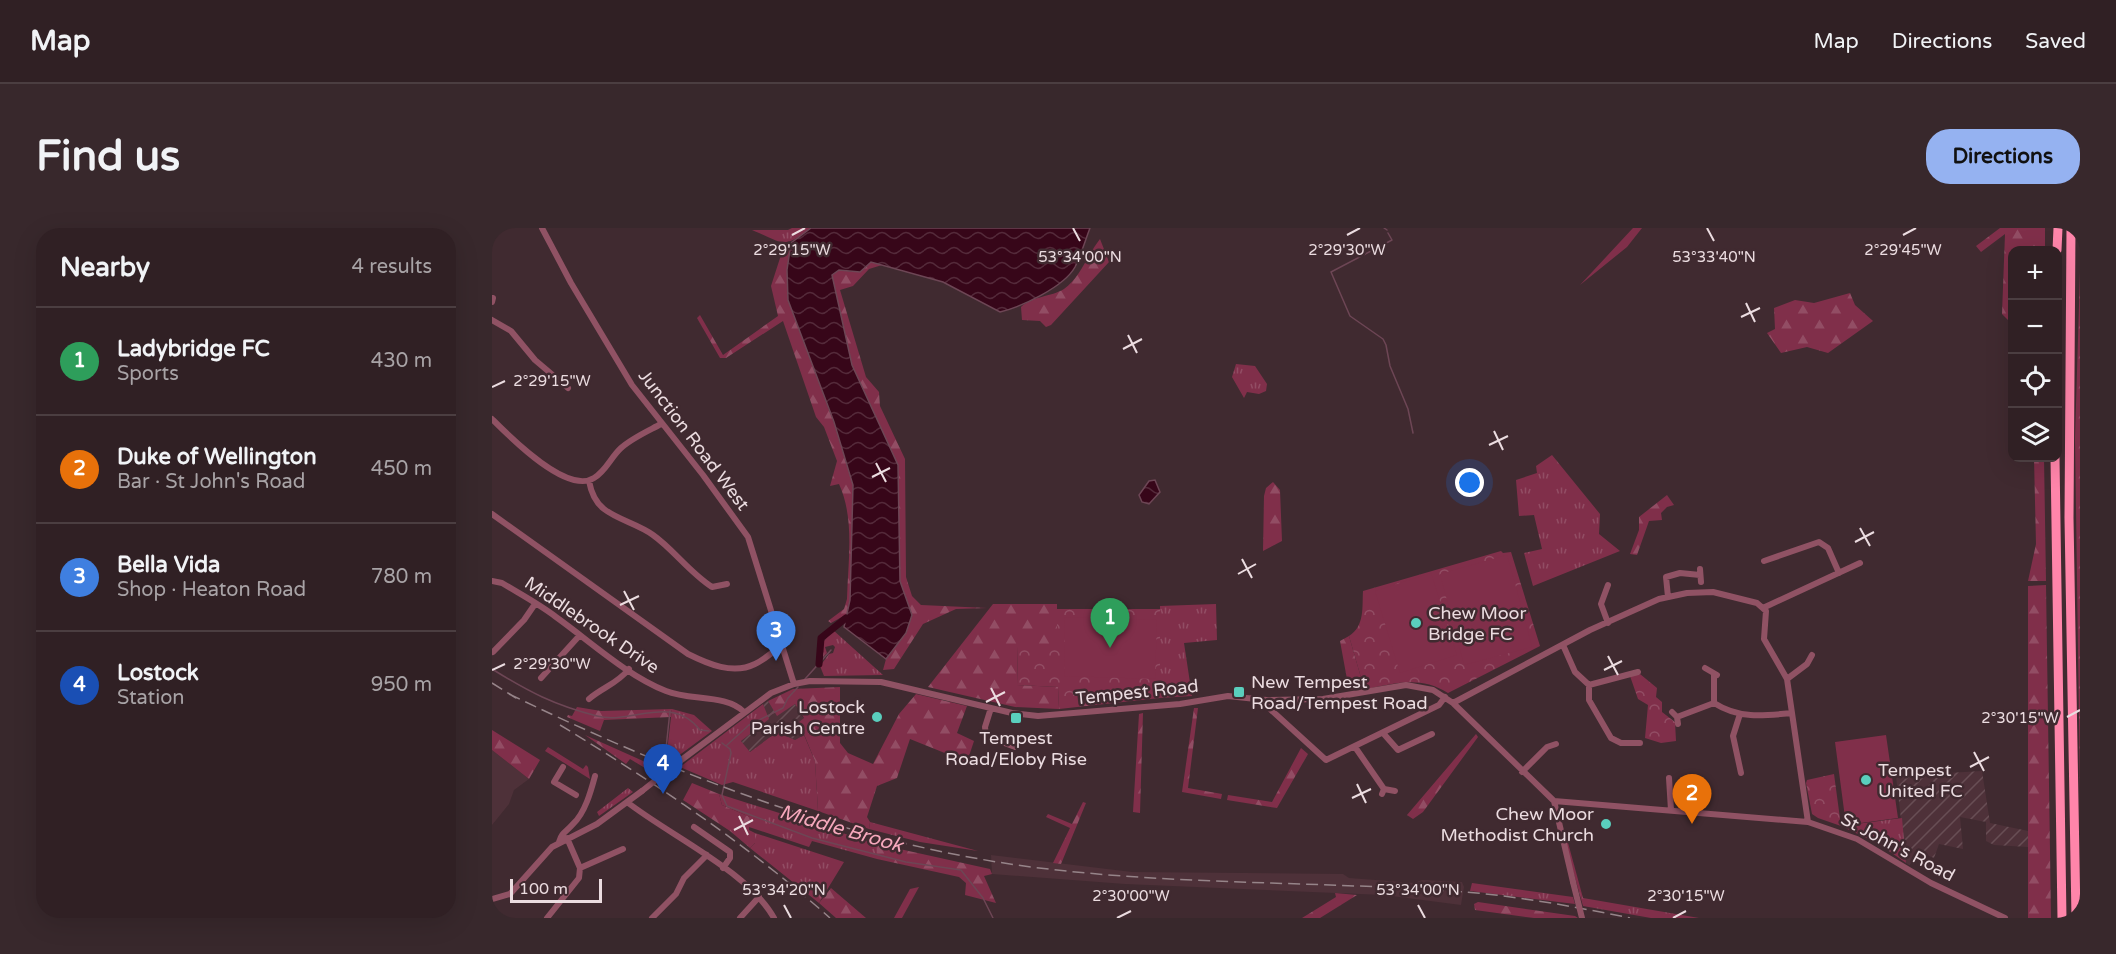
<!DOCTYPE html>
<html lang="en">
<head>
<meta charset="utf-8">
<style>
	:root { --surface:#302024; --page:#38282c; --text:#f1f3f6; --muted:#a8a3a6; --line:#4b3e41; --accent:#95b2f1 }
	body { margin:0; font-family:"Varela Round",sans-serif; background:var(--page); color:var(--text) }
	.controls { position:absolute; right:18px; top:18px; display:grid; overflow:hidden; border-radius:12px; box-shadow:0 6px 24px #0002 }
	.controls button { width:54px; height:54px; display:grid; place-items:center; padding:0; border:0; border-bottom:2px solid var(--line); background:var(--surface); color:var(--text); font:30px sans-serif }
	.scale { position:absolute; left:18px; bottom:15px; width:92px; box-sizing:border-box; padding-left:6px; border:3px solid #ebdce0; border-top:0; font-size:16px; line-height:21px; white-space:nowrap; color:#ebdce0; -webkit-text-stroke:4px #402a30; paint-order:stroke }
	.you { position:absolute; left:978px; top:255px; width:21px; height:21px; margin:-15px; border:4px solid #fff; border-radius:50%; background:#1a73e8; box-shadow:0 0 0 9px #1a73e833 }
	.badge { display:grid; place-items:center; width:39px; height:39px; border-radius:50%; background:var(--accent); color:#fff; font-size:20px; font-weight:700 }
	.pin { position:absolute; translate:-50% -50px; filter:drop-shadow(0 2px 3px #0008) }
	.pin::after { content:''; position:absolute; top:32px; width:21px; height:18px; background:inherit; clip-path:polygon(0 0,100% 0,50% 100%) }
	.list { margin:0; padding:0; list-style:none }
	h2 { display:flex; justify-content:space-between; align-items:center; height:78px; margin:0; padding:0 24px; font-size:26px }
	h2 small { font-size:20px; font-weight:400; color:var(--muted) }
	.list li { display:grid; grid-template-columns:39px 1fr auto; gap:18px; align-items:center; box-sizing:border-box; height:108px; padding:0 24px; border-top:2px solid var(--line) }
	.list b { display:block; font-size:22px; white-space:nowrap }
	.list p { margin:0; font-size:20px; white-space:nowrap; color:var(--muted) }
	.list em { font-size:20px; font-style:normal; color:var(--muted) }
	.icon { flex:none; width:33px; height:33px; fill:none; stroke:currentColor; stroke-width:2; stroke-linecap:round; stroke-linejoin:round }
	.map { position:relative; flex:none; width:1588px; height:690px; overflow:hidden; border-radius:24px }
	header { display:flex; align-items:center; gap:36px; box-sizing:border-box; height:84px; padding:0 30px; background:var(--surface); border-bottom:2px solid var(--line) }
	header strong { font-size:28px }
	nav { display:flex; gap:33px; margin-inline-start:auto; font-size:21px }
	.intro { display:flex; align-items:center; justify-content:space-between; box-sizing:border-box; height:144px; padding:0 36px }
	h1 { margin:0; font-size:42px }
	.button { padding:15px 27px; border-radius:24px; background:var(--accent); color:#111; font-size:21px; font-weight:700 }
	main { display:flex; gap:36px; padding:0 36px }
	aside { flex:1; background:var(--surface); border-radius:24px; box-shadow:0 6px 24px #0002 }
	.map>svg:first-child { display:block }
	.built { fill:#4e3139 }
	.industrial { fill:url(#industrial-furrows) }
	.grass { fill:url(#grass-tufts) }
	.forest { fill:url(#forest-firs) }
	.park { fill:url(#park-crowns) }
	.pitch { fill:#802f4a }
	.water { fill:url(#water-waves); stroke:#6d4655; stroke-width:1.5 }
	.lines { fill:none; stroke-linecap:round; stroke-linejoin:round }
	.stream { stroke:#6d4655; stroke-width:1.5 }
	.canal { stroke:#370619; stroke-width:7 }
	.minor { stroke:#905264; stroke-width:6 }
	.highway { stroke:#ff85aa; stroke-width:9 }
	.rail { stroke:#968489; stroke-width:1.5; stroke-dasharray:12 6; stroke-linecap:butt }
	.minor-bridge { stroke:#905264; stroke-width:6 }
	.ticks { fill:none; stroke:#ebdce0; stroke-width:2 }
	.poi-dot { fill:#5acebd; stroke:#402a30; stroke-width:2 }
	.labels { text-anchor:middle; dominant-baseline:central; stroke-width:5; stroke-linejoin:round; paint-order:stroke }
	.street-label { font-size:18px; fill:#ebdce0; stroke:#402a30 }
	.poi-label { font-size:18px; fill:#ebdce0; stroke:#402a30; text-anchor:start }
	.water-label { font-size:20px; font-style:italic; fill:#f6a8bc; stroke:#402a30 }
	.ticks-label { font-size:15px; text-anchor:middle; fill:#ebdce0; stroke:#402a30; stroke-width:5; stroke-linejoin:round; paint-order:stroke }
</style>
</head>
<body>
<header>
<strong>Map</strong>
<nav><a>Map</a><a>Directions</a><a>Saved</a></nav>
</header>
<div class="intro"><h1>Find us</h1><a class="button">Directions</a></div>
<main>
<aside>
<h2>Nearby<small>4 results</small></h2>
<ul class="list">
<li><span class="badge" style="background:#2e9e5b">1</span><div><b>Ladybridge FC</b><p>Sports</p></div><em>430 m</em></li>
<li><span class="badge" style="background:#e8710a">2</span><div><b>Duke of Wellington</b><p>Bar · St John's Road</p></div><em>450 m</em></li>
<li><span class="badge" style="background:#3f7fe0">3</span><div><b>Bella Vida</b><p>Shop · Heaton Road</p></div><em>780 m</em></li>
<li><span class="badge" style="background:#1a4fb4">4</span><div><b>Lostock</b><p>Station</p></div><em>950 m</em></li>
</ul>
</aside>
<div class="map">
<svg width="1588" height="690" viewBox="0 0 1588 690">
	<defs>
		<pattern id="industrial-furrows" width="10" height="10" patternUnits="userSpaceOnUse" patternTransform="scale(1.5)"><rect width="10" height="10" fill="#4e3139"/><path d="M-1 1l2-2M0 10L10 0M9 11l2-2" fill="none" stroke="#684e55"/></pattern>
		<pattern id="grass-tufts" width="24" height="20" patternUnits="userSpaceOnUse" patternTransform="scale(1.5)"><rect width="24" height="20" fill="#802f4a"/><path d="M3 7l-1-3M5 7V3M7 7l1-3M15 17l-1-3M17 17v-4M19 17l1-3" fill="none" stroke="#924d64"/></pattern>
		<pattern id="forest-firs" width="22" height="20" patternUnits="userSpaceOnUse" patternTransform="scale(1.5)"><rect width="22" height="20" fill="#802f4a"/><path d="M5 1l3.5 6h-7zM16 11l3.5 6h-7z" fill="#924d64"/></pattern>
		<pattern id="park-crowns" width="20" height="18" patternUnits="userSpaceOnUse" patternTransform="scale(1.5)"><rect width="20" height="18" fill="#802f4a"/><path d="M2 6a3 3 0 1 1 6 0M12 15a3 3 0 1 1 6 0" fill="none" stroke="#924d64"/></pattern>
		<pattern id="water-waves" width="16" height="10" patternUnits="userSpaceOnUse" patternTransform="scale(1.5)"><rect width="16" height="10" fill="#370619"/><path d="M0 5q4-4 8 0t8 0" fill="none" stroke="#542a3a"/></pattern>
	</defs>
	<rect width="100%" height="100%" fill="#402a30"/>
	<path class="built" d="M0 522 37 551 22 562 17 576 0 597Z
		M499 627 640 644 851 646 857 650 923 655 930 652 970 654 972 659 969 677 892 667 633 656 500 646Z"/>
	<path class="industrial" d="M276 473 285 487 303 476 312 491 307 494 312 507 303 512 285 504 258 524 249 513 276 491 271 476Z
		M1490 543 1498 595 1536 603V619L1502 617 1494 613V594L1468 589 1471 621 1447 616 1442 630 1428 624 1417 637 1414 635 1404 548Z"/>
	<path class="grass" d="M300 0H319C290 22 292 15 260 2H296Z
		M1141 0H1150L1135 19 1088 57Z
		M744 136 763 138 775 156 774 163 767 166 755 164 752 170 740 149Z
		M1060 227 1108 286 1107 306 1128 323 1041 358 1032 325 1050 321 1042 287 1027 288 1024 252 1045 245 1044 238Z
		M724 376 725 412 692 415 700 468 668 470V378Z
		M341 402 391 447 332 448 328 438 337 426 341 425 343 419 341 417 333 419 335 425 328 432V418Z
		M271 476 277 491 249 513 258 524 285 504 303 512 312 507 323 533 326 583 241 554 230 557 188 539Z
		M180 481 202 487 220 503 178 534 174 532Z
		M56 519 91 541 94 537 96 539 98 551 53 523Z
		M136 560 141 564 107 588 105 584Z
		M227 566 385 616V631L320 613 317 619 257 599 258 589 230 577Z
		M1410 590 1414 635 1387 616 1349 598Z
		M378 594 486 623 428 614 377 601Z
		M263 605 352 634 327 675 258 620 263 615Z
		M1072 611H1075L1091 670 1207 690H1159L1091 678Z
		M980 655 1081 669 1083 676 978 663Z"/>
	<path class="forest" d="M1508 0H1553V22H1520V96L1510 86 1513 6 1489 24 1484 18Z
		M608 11 617 34 559 97 554 99 548 93 530 92 529 79C540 68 559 69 572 61 588 50 596 26 608 11Z
		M299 15 295 42 296 72 342 195 361 257 358 372 355 386 339 395 336 393 352 381 355 371C356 333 363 291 347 256L338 258 345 233 332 199 324 189 291 93 234 130H228L205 90 208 87 231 127 286 88 279 58 289 27 290 16Z
		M379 33 390 37 377 41 361 58 348 62 374 149 387 164 388 178 413 231 414 349 420 368 429 377 495 380 464 381 431 396 402 441 391 442 394 431 414 405 420 387 408 353 406 237 360 137 340 47 347 42 363 44Z
		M1588 44V561L1583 210Z
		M1358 65 1363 77 1381 93 1336 125 1315 119 1289 125 1275 105 1283 101 1282 80 1303 72 1322 75Z
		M1542 230H1552L1554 353H1536L1544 316Z
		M781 254 788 262 790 313 771 323 772 268 774 260Z
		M1175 267 1182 277 1175 279 1169 285 1170 292 1157 293 1145 327 1138 326 1147 302V289Z
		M1554 357 1559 690H1536V358Z
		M501 376H565V419L526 418 525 457 566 459 567 481 523 479 436 459Z
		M857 408 872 460 857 462 848 413Z
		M348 459V515L356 525 381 536 407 486 424 466 475 478 465 505 482 513 475 534 418 511 405 550 385 558 375 589 378 594 377 601 326 583 323 533 307 494 312 490 303 476 285 488 276 473 301 461Z
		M85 479 109 483 180 481 179 489 112 492 108 503 75 489 76 487 80 488Z
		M702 480H706L696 560 730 566 729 571 690 564Z
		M651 485 648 585 641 584 647 486Z
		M0 502 48 532 37 551 0 522Z
		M984 506 986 509 931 584 921 591 915 587Z
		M93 507 169 541 163 546 138 531 134 536Z
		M809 520 816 526 785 580 735 572 736 567 780 574Z
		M200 555 227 566 230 577 258 589 257 602 263 605V615L258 620 238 603 191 572Z
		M591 574 594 575 569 636 561 635 578 600 554 589 556 586 580 596Z
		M385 616 498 641 500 646 492 648 504 675 473 667 474 655 467 649 385 631Z
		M427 659 410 690H402L418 661Z
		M339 660 374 690H344L327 675Z
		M843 665 865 667 828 690H810L844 669Z
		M986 674 1083 688 1086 690H1042L983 682 982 676Z"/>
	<path class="park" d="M1009 323 1011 325 1019 324 1048 418 956 465C929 448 904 455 875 461L872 460 857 408C873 398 870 379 871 363Z
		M565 381H668V470L567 481 566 459 525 457 526 418H565Z
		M1148 446 1165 460 1164 469 1170 474V484L1183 494 1184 513 1169 515 1153 510 1156 477 1146 471 1138 448Z
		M1342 546 1349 598 1326 590 1320 586 1314 555 1315 552Z"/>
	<path class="pitch" d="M1015 327 1029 377 961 395 948 346Z
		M939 345 965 427 908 445 883 363Z
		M1030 381 1040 419 972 437 962 398Z
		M573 389 665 392 663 451 572 448Z
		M1394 507 1406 590 1354 597 1343 514Z"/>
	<path class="water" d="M319 0H598C593 13 589 27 583 39 572 59 529 79 508 84L451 54 379 34 368 44 347 42 340 47 360 137 406 237 408 353 420 387 414 405 394 431 352 399 358 372 361 257 342 194 296 72 295 42 299 15Z
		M663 252 668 264 657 276 650 274 647 267 657 253Z"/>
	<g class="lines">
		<path class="stream" d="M892 0 895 2
			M896 5 900 12 839 44 858 88 891 111 894 117 898 138 916 181 921 205
			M0 441C37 464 62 477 105 488 141 497 179 465 208 502L217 503
			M313 451 339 422
			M230 515 238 521 239 525 230 567 235 578 320 610 414 634 469 642 491 670 501 690
			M235 517 257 497 291 480 296 470 306 459
			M173 530 178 483"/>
		<path class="canal" d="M327 436 329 410 354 390"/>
		<path class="minor" d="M50 0 79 55 140 157 211 247 256 309 302 456
			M0 74 1 70
			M0 92 19 103 43 132 76 160
			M0 191C18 209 75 267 102 250 114 243 119 229 129 220 140 210 156 203 169 196
			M97 253C99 264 103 274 112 281 126 292 146 296 161 307 181 321 197 344 220 359L235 356
			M0 286 196 426C216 436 241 447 263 436 274 431 280 423 291 418
			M1272 333 1327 314 1336 320 1347 345
			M1208 341 1209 354
			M0 353 10 355C28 366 47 376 64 389 99 414 134 447 174 463 198 473 234 466 252 484
			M1176 369 1174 349 1188 345 1208 347
			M1273 379 1368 335
			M1116 395 1109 376 1116 357
			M1071 417 1083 444 1097 457
			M1 424 32 392 43 376
			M1213 440 1225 447
			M1146 444 1097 457V472L1119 510 1129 515H1148
			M1222 447V475
			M49 450 88 407
			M1295 451 1315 436 1320 427
			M97 471C111 459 125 456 137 441
			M773 472 778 481 834 532 947 477 953 469
			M961 475 1098 402 1167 371 1195 365 1221 364 1265 375 1274 383 1272 411 1295 451 1316 594
			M499 480 493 499 494 508 523 519
			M1180 484 1185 489 1186 496
			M1248 486 1241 508 1249 545
			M1185 489 1222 475C1247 491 1271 488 1300 485
			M891 505 906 522 940 506
			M863 519 892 561
			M188 533 279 465 302 456 318 453 389 454 520 485 546 488 688 476 736 468 773 472 831 471 914 457 941 462 961 475 1062 573 1316 594 1365 611 1439 655 1513 690
			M71 539 62 554 84 567
			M1030 544 1055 519 1064 516
			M1177 550 1179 582
			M890 566 892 561 903 563
			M1062 573 1081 654
			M135 574C177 607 257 644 282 690
			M202 599 238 624V630L231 640
			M67 614C70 604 74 604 81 596 93 585 99 563 103 548
			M88 640 131 621
			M0 671 18 666 60 619 105 596 150 563
			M55 690 87 650 88 640 75 610
			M160 690 184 666 192 650 215 627
			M248 690 267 669"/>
		<path class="highway" d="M1579 0 1577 290 1584 690
			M1565 22 1566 0
			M1563 230 1570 690"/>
		<path class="rail" d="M0 455 24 470
			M17 466C181 545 351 613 532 638 673 657 818 653 960 663 1019 667 1080 678 1138 690
			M68 497C162 554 256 617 338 690"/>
		<path class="minor-bridge" d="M150 563 188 533
			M1081 654 1090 690"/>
	</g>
	<path class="ticks" d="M581 0 588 13M1215 0 1222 13M300 7 313 0M855 7 868 0M1411 7 1424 0M1254 75 1263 94M1249 89 1268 80M636 107 645 125M631 121 650 111M0 159 13 153M1002 203 1011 222M997 217 1016 208M384 235 394 254M380 249 398 240M1368 300 1378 318M1363 314 1382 304M750 331 760 350M746 346 764 336M132 363 142 382M128 377 147 368M1116 428 1126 447M0 442 13 436M1112 442 1130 433M499 460 508 478M494 474 513 464M1575 489 1588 482M1482 524 1492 543M1478 539 1497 529M865 556 874 575M860 570 879 561M247 588 256 607M242 602 261 592M292 677 299 690M926 677 933 690M625 690 639 683M1181 690 1194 683"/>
	<g class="poi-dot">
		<circle cx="924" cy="395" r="6"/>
		<rect x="741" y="458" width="12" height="12" rx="3"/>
		<circle cx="385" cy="489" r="6"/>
		<rect x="518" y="484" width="12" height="12" rx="3"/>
		<circle cx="1374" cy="552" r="6"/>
		<circle cx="1114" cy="596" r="6"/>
	</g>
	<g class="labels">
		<g class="street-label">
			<text transform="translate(202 212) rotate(53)">Junction Road West</text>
			<text transform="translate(100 397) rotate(34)">Middlebrook Drive</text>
			<text transform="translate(645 464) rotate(-6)">Tempest Road</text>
			<text transform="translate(1406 619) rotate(28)">St John's Road</text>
		</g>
		<g class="poi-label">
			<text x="936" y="385">Chew Moor<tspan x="936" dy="21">Bridge FC</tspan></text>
			<text x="759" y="454">New Tempest<tspan x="759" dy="21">Road/Tempest Road</tspan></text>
			<text x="373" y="479" text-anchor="end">Lostock<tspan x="373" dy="21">Parish Centre</tspan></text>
			<text x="524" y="510" text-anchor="middle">Tempest<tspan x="524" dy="21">Road/Eloby Rise</tspan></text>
			<text x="1386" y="542">Tempest<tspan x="1386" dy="21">United FC</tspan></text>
			<text x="1102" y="586" text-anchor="end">Chew Moor<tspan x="1102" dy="21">Methodist Church</tspan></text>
		</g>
		<g class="water-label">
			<text transform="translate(349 601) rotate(16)">Middle Brook</text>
		</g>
	</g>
	<g class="ticks-label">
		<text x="855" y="27">2°29'30"W</text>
		<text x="300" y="27">2°29'15"W</text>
		<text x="1411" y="27">2°29'45"W</text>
		<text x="588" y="34">53°34'00"N</text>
		<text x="1222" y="34">53°33'40"N</text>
		<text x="60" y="158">2°29'15"W</text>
		<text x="60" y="441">2°29'30"W</text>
		<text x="1528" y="495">2°30'15"W</text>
		<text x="292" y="667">53°34'20"N</text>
		<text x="926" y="667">53°34'00"N</text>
		<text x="639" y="673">2°30'00"W</text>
		<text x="1194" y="673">2°30'15"W</text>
	</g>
</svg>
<div class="controls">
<button>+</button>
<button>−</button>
<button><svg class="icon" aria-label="locate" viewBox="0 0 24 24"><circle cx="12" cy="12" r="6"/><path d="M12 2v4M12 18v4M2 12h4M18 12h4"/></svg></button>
<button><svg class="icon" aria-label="layers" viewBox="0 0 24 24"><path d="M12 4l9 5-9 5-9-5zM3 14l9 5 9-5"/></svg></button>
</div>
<div class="scale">100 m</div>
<div class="you"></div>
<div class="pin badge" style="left:618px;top:420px;background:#2e9e5b">1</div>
<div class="pin badge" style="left:1200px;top:596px;background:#e8710a">2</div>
<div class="pin badge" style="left:284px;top:433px;background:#3f7fe0">3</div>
<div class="pin badge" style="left:171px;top:566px;background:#1a4fb4">4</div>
</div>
</main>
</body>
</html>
